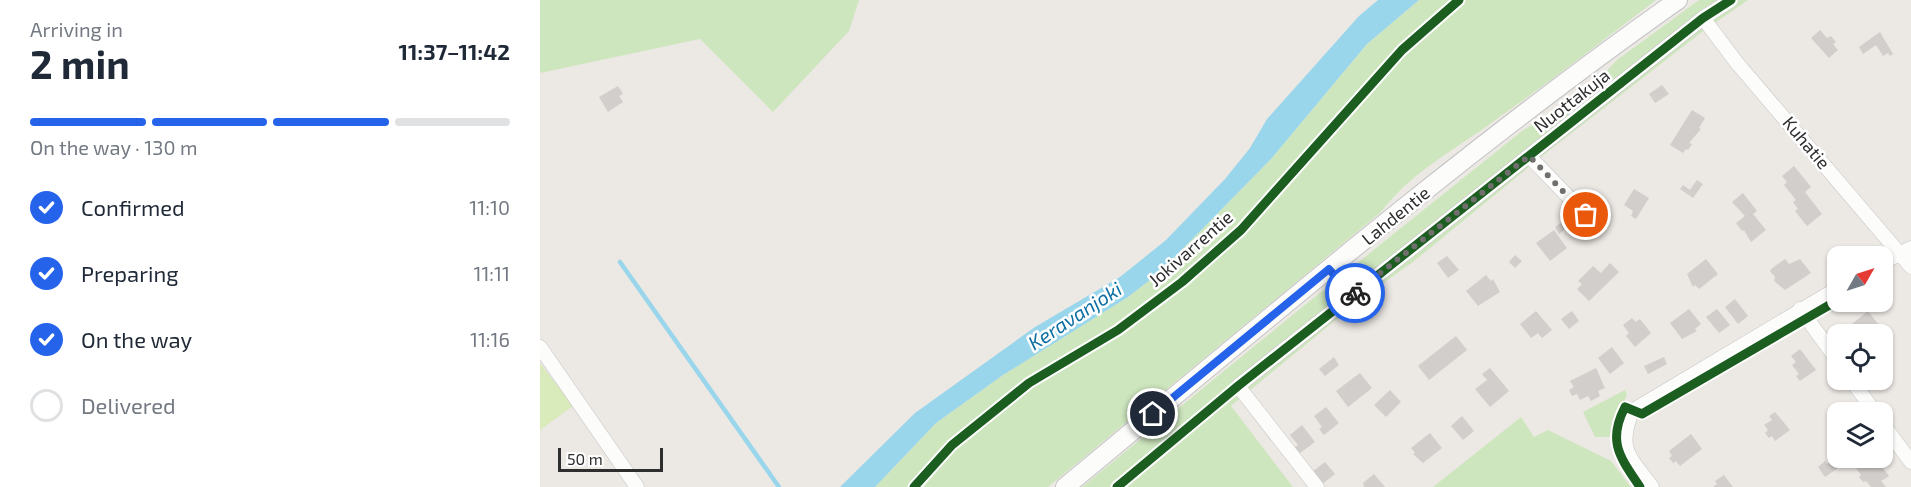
<!DOCTYPE html>
<meta charset="utf-8">
<style>
:root{--surface:#fff;--page:#f2f2f3;--text:#1f2937;--muted:#747a83;--line:#e0e1e3;--accent:#2563eb}
body{margin:0;font-family:"Exo 2",sans-serif;background:var(--page);color:var(--text);height:100vh;display:flex;flex-direction:column;font-size:22px;white-space:nowrap}
*{box-sizing:border-box;margin:0}
p{font-size:20px;color:var(--muted)}
.icon{flex:none;width:33px;height:33px;fill:none;stroke:currentColor;stroke-width:2;stroke-linecap:round;stroke-linejoin:round}
.map{position:relative;flex:1;overflow:hidden}
.side{display:flex;flex-direction:column;background:var(--surface);width:540px}
.side>*{flex:none}
.needle{width:39px;rotate:51deg}
.buttons{position:absolute;left:1287px;top:246px;display:grid;gap:12px}
.buttons a{display:grid;place-items:center;width:66px;height:66px;border-radius:12px;background:var(--surface);box-shadow:0 2px 4px #0004;font-size:30px}
.scale{position:absolute;left:18px;bottom:15px;width:105px;box-sizing:border-box;padding-left:6px;border:3px solid #2e2e2e;border-top:0;font-size:16px;line-height:21px;white-space:nowrap;color:#2e2e2e;-webkit-text-stroke:4px #fff;paint-order:stroke}
.pin{position:absolute;display:grid;place-items:center;width:51px;height:51px;color:#fff;margin:-26px;border:3px solid #fff;border-radius:50%;box-shadow:0 2px 6px #0007}
.courier{position:absolute;display:grid;place-items:center;width:60px;height:60px;margin:-30px;border:4px solid #2563eb;border-radius:50%;background:#fff;color:#222;box-shadow:0 2px 8px #0007}
.headline em{font-style:normal;font-weight:700}
.headline div{display:flex;flex-direction:column-reverse}
.headline{display:flex;align-items:center;justify-content:space-between;height:102px;padding:0 30px}
h1{font-size:39px;font-weight:700;line-height:45px}
.bar{display:grid;grid-template-columns:repeat(4,1fr);gap:9px 6px;align-content:center;height:72px;padding:0 30px}
.bar i{height:8px;border-radius:4px;background:var(--line)}
.bar .on{background:var(--accent)}
.bar p{grid-column:span 4}
ol{padding:0 30px;list-style:none}
li{display:flex;align-items:center;gap:18px;height:66px}
li p{margin-inline-start:auto}
li .icon{padding:6px;border-radius:50%;background:var(--accent);color:#fff;stroke-width:4}
li:last-child{color:var(--muted)}
li i{width:33px;height:33px;border:3px solid var(--line);border-radius:50%}
main{display:flex;flex:1;min-height:0}
.map>svg:first-child{display:block}
.green{fill:#cee6be}
.pitch{fill:#d9eabb}
.water{fill:#99d6ec}
.lines{fill:none;stroke-linecap:round;stroke-linejoin:round}
.stream{stroke:#99d6ec;stroke-width:4.5}
.building{fill:#d1cecb}
.minor-casing{stroke:#c5c4c5;stroke-width:15}
.secondary-casing{stroke:#c5c4c5;stroke-width:20}
.minor{stroke:#fcfcfb;stroke-width:14}
.secondary{stroke:#fcfcfb;stroke-width:18}
.cycleway-casing{stroke:#fff;stroke-width:13}
.cycleway{stroke:#1b5e20;stroke-width:9}
.done{stroke:#706f6e;stroke-width:6;stroke-dasharray:0 10.8}
.route{stroke:#2563eb;stroke-width:8}
.labels{text-anchor:middle;stroke-width:5;stroke-linejoin:round;paint-order:stroke}
.street-label{font-size:18px;fill:#2e2e2e;stroke:#fff}
.water-label{font-size:20px;font-style:italic;fill:#0d6fa3;stroke:#fff}
</style>
<main>
<section class="side">
<div class="headline"><div><h1>2 min</h1><p>Arriving in</p></div><em>11:37–11:42</em></div>
<div class="bar"><i class="on"></i><i class="on"></i><i class="on"></i><i></i><p>On the way · 130 m</p></div>
<ol>
<li><svg class="icon" aria-label="check" viewBox="0 0 24 24"><path d="M5 12l5 5 9-10"/></svg>Confirmed<p>11:10</p></li>
<li><svg class="icon" aria-label="check" viewBox="0 0 24 24"><path d="M5 12l5 5 9-10"/></svg>Preparing<p>11:11</p></li>
<li><svg class="icon" aria-label="check" viewBox="0 0 24 24"><path d="M5 12l5 5 9-10"/></svg>On the way<p>11:16</p></li>
<li><i></i>Delivered</li>
</ol>
</section>
<div class="map">
<svg width="1371" height="487" viewBox="0 0 1371 487">
<rect width="100%" height="100%" fill="#ece8e4"/>
<!-- green -->
<g class="green">
<polygon points="0,0 319,0 309,31 233,112 160,39 0,73"/>
<path d="M879 0H1116C1061 42 1007 84 951 123 913 151 870 173 841 212L508 487H335L396 423 463 375 588 297 620 272 731 159 827 44Z"/>
<polygon points="1159,0 1208,0 1162,32 1006,153 873,262 825,296 691,406 753,487 542,487 755,313 982,131 1045,94 1077,60"/>
<polygon points="1085,390 1087,395 1074,421 1072,437 1055,437 1043,412"/>
<polygon points="981,417 994,437 1008,430 1071,461 1091,487 893,487"/>
</g>
<!-- pitch -->
<polygon class="pitch" points="0,363 33,406 0,430"/>
<!-- water -->
<polygon class="water" points="838,0 879,0 827,44 731,159 620,272 588,297 463,375 396,423 335,487 300,487 375,413 495,327 580,277 626,240 685,179 710,148 727,119 819,16"/>
<g class="lines">
<!-- stream -->
<polyline class="stream" points="80,262 239,487"/>
</g>
<!-- building -->
<g class="building">
<polygon points="1280,30 1287,38 1291,36 1296,42 1293,44 1298,50 1289,58 1271,38"/>
<polygon points="1340,32 1353,54 1350,56 1348,53 1343,56 1336,45 1323,54 1319,47"/>
<polygon points="1122,85 1129,94 1115,103 1109,94"/>
<polygon points="78,86 83,94 79,96 83,102 68,112 59,97"/>
<polygon points="1152,110 1165,118 1159,128 1161,129 1149,143 1152,144 1148,150 1146,149 1143,153 1130,145"/>
<polygon points="1254,166 1271,187 1265,192 1282,214 1267,226 1255,211 1258,209 1253,202 1256,200 1244,185 1247,182 1242,176"/>
<polygon points="1157,180 1163,184 1153,198 1140,189 1143,185 1150,190"/>
<polygon points="1094,189 1109,198 1096,219 1091,216 1093,211 1084,205"/>
<polygon points="1203,193 1217,211 1213,214 1226,230 1211,242 1204,230 1202,231 1196,223 1205,216 1192,202"/>
<polygon points="1024,221 1028,227 1019,234 1015,227"/>
<polygon points="1014,230 1027,248 1010,261 996,243"/>
<polygon points="975,255 982,261 975,268 969,262"/>
<polygon points="907,256 919,270 908,278 897,263"/>
<polygon points="1166,259 1178,274 1159,289 1155,285 1153,287 1147,274"/>
<polygon points="1245,259 1249,264 1260,259 1271,273 1245,290 1234,281 1235,277 1230,271 1231,269"/>
<polygon points="1070,263 1079,272 1049,301 1037,289 1042,284 1038,281 1053,266 1061,273"/>
<polygon points="946,275 951,281 953,279 960,292 938,306 926,291"/>
<polygon points="1195,299 1208,316 1198,324 1185,307"/>
<polygon points="1149,309 1161,324 1155,329 1157,331 1142,339 1130,323"/>
<polygon points="1177,309 1190,325 1179,333 1166,317"/>
<polygon points="996,311 1012,330 1002,338 998,333 991,338 980,324"/>
<polygon points="1032,311 1039,321 1029,329 1021,319"/>
<polygon points="1328,311 1342,329 1335,334 1312,334 1307,328"/>
<polygon points="1092,318 1096,322 1100,319 1111,333 1095,347 1086,336 1089,333 1083,325"/>
<polygon points="916,336 927,350 889,380 878,366"/>
<polygon points="1072,347 1084,363 1070,374 1058,358"/>
<polygon points="1260,349 1276,370 1260,381 1256,376 1259,374 1252,365 1256,362 1251,356"/>
<polygon points="794,357 799,365 785,376 779,369"/>
<polygon points="1124,357 1127,364 1108,374 1104,366"/>
<polygon points="950,368 969,391 950,407 935,389 947,380 942,374"/>
<polygon points="1056,368 1065,388 1058,391 1060,396 1051,401 1048,396 1040,400 1037,394 1032,396 1029,390 1034,387 1030,381"/>
<polygon points="820,373 832,388 808,407 796,391"/>
<polygon points="850,390 861,402 846,417 834,405"/>
<polygon points="786,407 799,423 784,435 779,429 782,427 774,416"/>
<polygon points="1235,412 1250,430 1235,441 1232,436 1229,438 1225,433 1228,430 1224,425 1232,420 1229,416"/>
<polygon points="922,416 934,431 923,440 911,426"/>
<polygon points="762,425 775,442 760,453 755,447 758,445 750,435"/>
<polygon points="890,433 902,448 883,463 873,454 875,453 871,448"/>
<polygon points="1151,434 1162,449 1140,466 1136,461 1133,463 1129,458 1132,456 1129,451"/>
<polygon points="1316,458 1335,458 1349,476 1341,481 1346,487 1331,487 1326,481 1323,482 1319,477 1321,475 1311,461"/>
<polygon points="1293,460 1298,468 1285,477 1278,467 1285,461 1287,464"/>
<polygon points="785,462 795,474 781,485 772,472"/>
<polygon points="834,474 845,487 824,487 823,483"/>
<polygon points="1184,475 1193,487 1173,487 1177,484 1175,481"/>
</g>
<g class="lines">
<!-- minor casing -->
<g class="minor-casing">
<g id="minor">
<polyline points="1163,18 1197,63 1371,267"/>
<polyline points="989,156 1046,215"/>
<polyline points="1342,263 1371,248"/>
<polyline points="790,269 811,296"/>
<polyline points="1260,309 1298,361"/>
<polyline points="0,347 97,487"/>
<polyline points="1311,380 1335,412"/>
<polyline points="1342,423 1371,462"/>
<polyline points="777,487 698,386 1163,18 1191,0"/>
<path d="M1112 487C1089 456 1077 450 1092 411L1298 288"/>
</g>
</g>
<!-- secondary casing -->
<g class="secondary-casing">
<path id="secondary" d="M525 487C726 321 925 150 1138 0"/>
</g>
<!-- minor -->
<use href="#minor" class="minor"/>
<!-- secondary -->
<use href="#secondary" class="secondary"/>
<!-- cycleway casing -->
<g class="cycleway-casing">
<g id="cycleway">
<polyline points="374,487 412,445 489,383 578,330 642,282 701,230 862,50 919,0"/>
<polyline points="577,487 698,386 1163,18 1191,0"/>
<path d="M1100 487C1080 457 1067 442 1085 407L1102 414 1298 300"/>
</g>
</g>
<!-- cycleway -->
<use href="#cycleway" class="cycleway"/>
</g>
<g class="lines">
<!-- done -->
<polyline class="done" points="815,293 989,156 1046,215"/>
<!-- route -->
<polyline class="route" points="613,414 789,269 812,296 815,293"/>
</g>
<g class="labels">
<!-- street labels -->
<g class="street-label">
<text transform="translate(1032 101) rotate(-38)" y="6">Nuottakuja</text>
<text transform="translate(1266 143) rotate(50)" y="6">Kuhatie</text>
<text transform="translate(856 216) rotate(-39)" y="6">Lahdentie</text>
<text transform="translate(651 249) rotate(-41)" y="6">Jokivarrentie</text>
</g>
<!-- water labels -->
<g class="water-label">
<text transform="translate(535 316) rotate(-33)" y="7">Keravanjoki</text>
</g>
</g>
</svg>
<div class="buttons">
<a><svg class="needle" viewBox="-14 -14 28 28"><path d="M0-13l5 13h-10z" fill="#e53935"/><path d="M0 13l5-13h-10z" fill="#747a83"/></svg></a>
<a><svg class="icon" aria-label="locate" viewBox="0 0 24 24"><circle cx="12" cy="12" r="6"/><path d="M12 2v4M12 18v4M2 12h4M18 12h4"/></svg></a>
<a><svg class="icon" aria-label="layers" viewBox="0 0 24 24"><path d="M12 4l9 5-9 5-9-5zM3 14l9 5 9-5"/></svg></a>
</div>
<div class="scale">50 m</div>
<div class="pin" style="left:1046px;top:215px;background:#ea580c"><svg class="icon" aria-label="bag" viewBox="0 0 24 24"><path d="M5 8h14l-1 12H6zM9 8a3 3 0 0 1 6 0"/></svg></div>
<div class="pin" style="left:613px;top:414px;background:#1f2937"><svg class="icon" aria-label="home" viewBox="0 0 24 24"><path d="M3 11l9-7 9 7M6 9v11h12V9"/></svg></div>
<div class="courier" style="left:815px;top:293px"><svg class="icon" aria-label="bike" viewBox="0 0 24 24"><circle cx="6" cy="16" r="4"/><circle cx="18" cy="16" r="4"/><path d="M6 16l4-8h5l3 8M10 8l3 8H6M13 5h3"/></svg></div>
</div>
</main>
